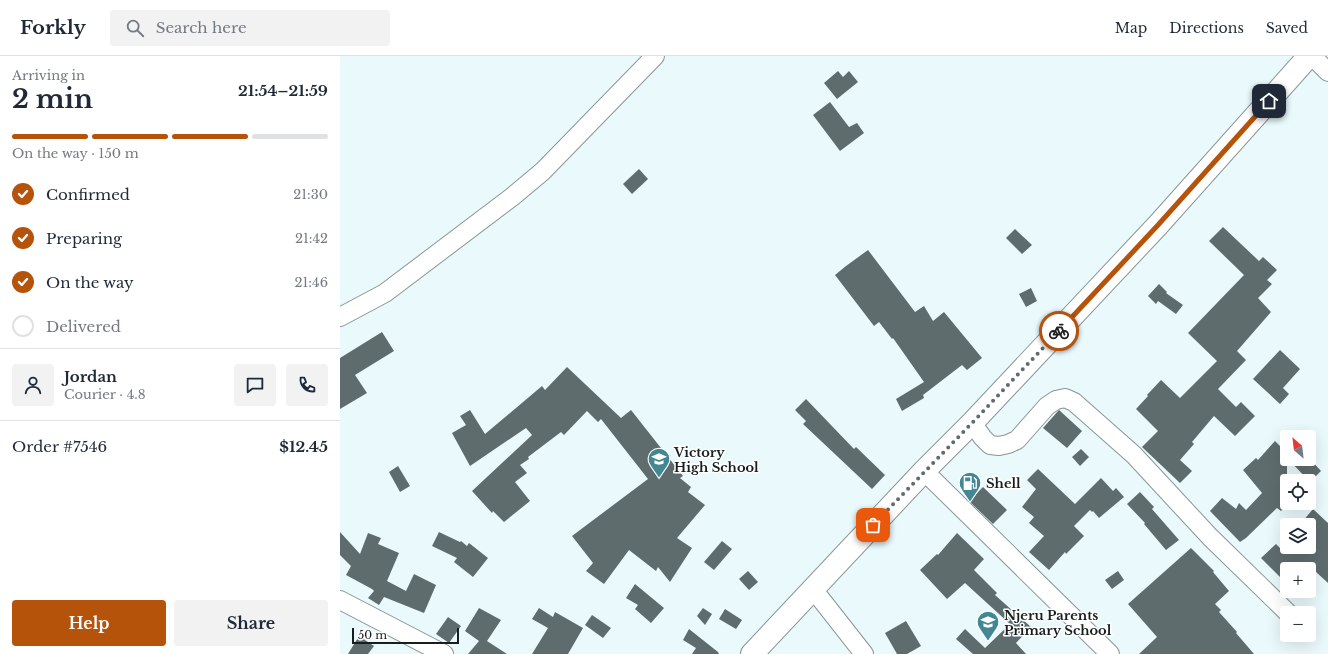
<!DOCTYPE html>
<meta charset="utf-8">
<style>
:root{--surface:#fff;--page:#f2f2f3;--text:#1f2937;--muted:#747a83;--line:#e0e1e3;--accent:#b45309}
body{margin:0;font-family:"Libre Baskerville",serif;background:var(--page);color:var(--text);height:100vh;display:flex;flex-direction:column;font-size:15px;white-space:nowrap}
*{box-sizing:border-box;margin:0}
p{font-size:13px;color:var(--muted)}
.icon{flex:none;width:22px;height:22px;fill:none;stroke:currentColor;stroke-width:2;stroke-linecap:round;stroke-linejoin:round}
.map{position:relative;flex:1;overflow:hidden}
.drawer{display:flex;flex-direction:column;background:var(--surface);width:340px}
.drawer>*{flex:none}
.needle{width:26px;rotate:332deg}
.buttons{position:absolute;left:940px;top:374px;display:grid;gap:8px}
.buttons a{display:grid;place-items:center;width:36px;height:36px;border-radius:4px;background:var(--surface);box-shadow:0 4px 16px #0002;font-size:20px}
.scale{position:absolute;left:12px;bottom:10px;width:107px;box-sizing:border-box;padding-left:4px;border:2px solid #181e1f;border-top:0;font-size:11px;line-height:14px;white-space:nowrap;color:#181e1f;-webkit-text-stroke:3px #fff;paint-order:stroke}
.pin{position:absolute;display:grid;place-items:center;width:34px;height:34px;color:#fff;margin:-17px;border-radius:8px;box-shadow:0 2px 6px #0006}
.courier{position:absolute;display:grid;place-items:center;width:40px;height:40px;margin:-20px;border:3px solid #b45309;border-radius:50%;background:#fff;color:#222;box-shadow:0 1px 5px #0007}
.headline em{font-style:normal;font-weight:800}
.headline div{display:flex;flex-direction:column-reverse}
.headline{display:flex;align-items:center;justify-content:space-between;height:68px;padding:0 12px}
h1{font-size:26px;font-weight:800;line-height:30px}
.bar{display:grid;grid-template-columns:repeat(4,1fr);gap:6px 4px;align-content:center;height:48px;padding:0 12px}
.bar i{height:5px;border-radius:3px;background:var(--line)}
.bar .selected{background:var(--accent)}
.bar p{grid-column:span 4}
.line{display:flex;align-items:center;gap:10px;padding:0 12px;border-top:1px solid var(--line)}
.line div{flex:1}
.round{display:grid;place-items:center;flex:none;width:42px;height:42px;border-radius:4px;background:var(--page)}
ol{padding:0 12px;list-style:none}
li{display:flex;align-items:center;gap:12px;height:44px}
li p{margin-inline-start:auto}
li .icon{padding:4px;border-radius:50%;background:var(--accent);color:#fff;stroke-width:4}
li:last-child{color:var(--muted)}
li i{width:22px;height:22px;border:2px solid var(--line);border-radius:50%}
.cta{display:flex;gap:8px;margin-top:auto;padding:8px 12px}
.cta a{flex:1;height:46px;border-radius:4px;background:var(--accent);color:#fff;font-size:16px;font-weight:800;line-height:46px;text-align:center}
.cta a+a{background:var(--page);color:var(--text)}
header{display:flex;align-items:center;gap:24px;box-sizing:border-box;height:56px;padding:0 20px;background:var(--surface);border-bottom:1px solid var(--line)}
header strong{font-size:19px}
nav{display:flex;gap:22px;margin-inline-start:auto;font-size:14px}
.search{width:280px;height:36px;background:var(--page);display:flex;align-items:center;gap:10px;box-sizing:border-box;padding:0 14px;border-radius:4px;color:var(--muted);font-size:15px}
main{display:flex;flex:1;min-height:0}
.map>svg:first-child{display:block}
.building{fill:#5f6c6e}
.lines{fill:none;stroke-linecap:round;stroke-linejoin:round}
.minor-casing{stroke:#889698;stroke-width:20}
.highway-casing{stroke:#889698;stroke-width:24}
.minor{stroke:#fff;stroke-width:18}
.highway{stroke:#fff;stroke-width:22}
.done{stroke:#626b6c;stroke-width:4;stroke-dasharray:0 7.2}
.route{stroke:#b45309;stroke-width:5}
.labels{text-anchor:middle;stroke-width:3;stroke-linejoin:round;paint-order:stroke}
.poi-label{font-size:13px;font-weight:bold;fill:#181e1f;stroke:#fff;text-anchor:start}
</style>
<header>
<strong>Forkly</strong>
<div class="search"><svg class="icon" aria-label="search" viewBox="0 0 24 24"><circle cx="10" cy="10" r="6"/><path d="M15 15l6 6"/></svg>Search here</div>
<nav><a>Map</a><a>Directions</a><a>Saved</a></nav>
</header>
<main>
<section class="drawer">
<div class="headline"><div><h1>2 min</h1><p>Arriving in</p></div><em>21:54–21:59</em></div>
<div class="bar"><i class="selected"></i><i class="selected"></i><i class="selected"></i><i></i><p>On the way · 150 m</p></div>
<ol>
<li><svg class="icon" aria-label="check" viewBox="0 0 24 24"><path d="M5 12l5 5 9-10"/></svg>Confirmed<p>21:30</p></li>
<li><svg class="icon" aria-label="check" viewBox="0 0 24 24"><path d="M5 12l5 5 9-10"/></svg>Preparing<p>21:42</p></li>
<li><svg class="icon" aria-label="check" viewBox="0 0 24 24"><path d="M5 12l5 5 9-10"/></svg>On the way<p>21:46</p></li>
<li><i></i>Delivered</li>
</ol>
<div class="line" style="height:72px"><a class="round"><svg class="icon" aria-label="person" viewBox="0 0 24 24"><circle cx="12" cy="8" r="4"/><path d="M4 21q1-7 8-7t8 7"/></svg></a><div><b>Jordan</b><p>Courier · 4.8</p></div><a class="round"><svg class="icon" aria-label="chat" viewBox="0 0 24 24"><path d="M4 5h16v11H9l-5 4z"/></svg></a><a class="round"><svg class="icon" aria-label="phone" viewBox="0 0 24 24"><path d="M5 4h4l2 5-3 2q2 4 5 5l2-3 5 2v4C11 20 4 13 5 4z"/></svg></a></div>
<div class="line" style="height:52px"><div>Order #7546</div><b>$12.45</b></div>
<div class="cta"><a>Help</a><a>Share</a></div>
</section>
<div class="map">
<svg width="988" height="598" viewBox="0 0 988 598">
<rect width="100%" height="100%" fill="#eaf9fc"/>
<!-- building -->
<g class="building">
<polygon points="498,15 503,21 509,15 518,26 497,43 484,27"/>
<polygon points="490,46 509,71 517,67 524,77 500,95 473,59"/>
<polygon points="299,113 308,123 292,138 283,128"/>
<polygon points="883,171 919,205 923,201 937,214 927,224 932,228 918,242 931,256 897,295 906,304 878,333 896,351 901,346 915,360 895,380 874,360 852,386 854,388 840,404 852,415 840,427 802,391 818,375 796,353 808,340 807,339 821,324 840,342 877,305 848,277 904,219 869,185"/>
<polygon points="675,173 692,189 682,198 666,182"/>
<polygon points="528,194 575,256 584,250 593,265 604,256 642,302 627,314 622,309 583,339 584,342 562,355 556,343 584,326 553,282 552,283 539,266 534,270 495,219 506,210"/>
<polygon points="819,228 827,236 826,237 843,249 836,258 818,245 816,248 808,240"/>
<polygon points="691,232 697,245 686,251 679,238"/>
<polygon points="42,276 54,295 15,319 27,337 0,353 0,302"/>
<polygon points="940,294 960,313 943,332 949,338 940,348 913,323"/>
<polygon points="227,311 281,362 291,354 343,420 340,422 351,431 348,436 365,449 337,482 352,492 330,526 318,511 316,515 289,494 264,528 246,515 253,507 232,480 308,423 261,363 258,366 247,355 224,379 221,376 188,401 189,403 180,409 187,417 175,426 190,445 164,466 153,455 152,457 132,435 192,379 186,372 130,410 112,377 126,369 120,360 130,354 145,378 202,330 205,334"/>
<polygon points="466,343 514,393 516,391 545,419 532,433 463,368 466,365 455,354"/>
<polygon points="719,354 742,375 727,392 703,372"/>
<polygon points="935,385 947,397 947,449 941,455 937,452 906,482 900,486 870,455 882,442 896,453 899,447 906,454 922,437 903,414 916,402 918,404"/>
<polygon points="741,393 749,401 740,410 732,401"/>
<polygon points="948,403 970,403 981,415 970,426"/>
<polygon points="58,410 70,430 60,436 49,416"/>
<polygon points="698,413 735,448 761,422 773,435 776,432 784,441 759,462 753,455 752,456 750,454 734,470 744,480 726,498 725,496 709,514 689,496 704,480 689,467 694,461 682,451 696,433 687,424"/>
<polygon points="643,431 667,454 653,468 629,445"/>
<polygon points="800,436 814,451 812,453 839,484 826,494 804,468 805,467 787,448"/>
<polygon points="973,453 988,467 988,527 976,516 969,524 969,513 947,513 947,528 921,502 936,488 940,492 947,483 947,491 969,491 969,469 965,469 962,466"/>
<polygon points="0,476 20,498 28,477 41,482 38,488 59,497 47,525 66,535 74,518 96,529 84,557 44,541 39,549 28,542 34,535 32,533 6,519 11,510 0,499"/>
<polygon points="99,476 120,486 121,485 127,490 129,487 148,502 133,521 114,506 117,502 92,490"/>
<polygon points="617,477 644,503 634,514 657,537 655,539 691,571 676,587 686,598 633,598 616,583 625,573 645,592 670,568 625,527 607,543 580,514 597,498 598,499"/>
<polygon points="382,485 392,493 374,514 364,506"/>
<polygon points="851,492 874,515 873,516 889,535 875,548 881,554 879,556 897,576 896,577 914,598 799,598 817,581 788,548"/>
<polygon points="408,515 418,526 409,534 399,523"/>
<polygon points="778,515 784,524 772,533 765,524"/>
<polygon points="295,528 324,552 311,567 295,553 298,549 286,542"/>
<polygon points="139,552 161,564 147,585 167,598 128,598 139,585 125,575"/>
<polygon points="199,552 213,561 215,556 243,572 228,598 192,598 208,572 192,563"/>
<polygon points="363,552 372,558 365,569 357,560"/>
<polygon points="385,553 402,564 396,573 379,563"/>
<polygon points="252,559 271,572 263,582 245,569"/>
<polygon points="108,561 121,570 109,587 96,578"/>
<polygon points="566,565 581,590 567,598 557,598 545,577"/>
<polygon points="349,573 378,596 379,598 352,598 356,592 343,584"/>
<polygon points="19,580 34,590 28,598 8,598"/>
</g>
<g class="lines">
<!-- minor casing -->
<g class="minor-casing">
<g id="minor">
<polyline points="972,0 988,16"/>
<polyline points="0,261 45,237 172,141 203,115 315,0"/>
<polyline points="632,367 643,382 650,389 659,390 668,388 677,384 707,350 716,344 725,342 734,346 794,399 870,481 948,557"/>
<polyline points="584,415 770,598"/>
<polyline points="473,533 524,598"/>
<polyline points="0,544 104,598"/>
</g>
</g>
<!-- highway casing -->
<g class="highway-casing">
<polyline id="highway" points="412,598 584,415 632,367 818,169 969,0"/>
</g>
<!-- minor -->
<use href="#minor" class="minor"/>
<!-- highway -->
<use href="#highway" class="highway"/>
</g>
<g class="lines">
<!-- done -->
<polyline class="done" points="533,469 632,367 719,275"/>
<!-- route -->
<polyline class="route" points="719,275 818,169 929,45"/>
</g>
<!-- icons -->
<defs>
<g id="school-pin" transform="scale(1.15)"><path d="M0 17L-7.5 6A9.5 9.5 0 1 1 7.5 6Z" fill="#428793" stroke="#fff"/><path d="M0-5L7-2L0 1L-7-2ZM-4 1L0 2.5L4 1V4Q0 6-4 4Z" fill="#fff"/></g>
<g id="fuel-pin" transform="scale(1.15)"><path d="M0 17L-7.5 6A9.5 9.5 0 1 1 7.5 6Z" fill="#428793" stroke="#fff"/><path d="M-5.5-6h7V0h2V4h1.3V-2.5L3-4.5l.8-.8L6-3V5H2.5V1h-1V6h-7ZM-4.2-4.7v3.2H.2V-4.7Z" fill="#fff"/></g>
</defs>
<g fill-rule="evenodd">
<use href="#school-pin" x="319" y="403"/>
<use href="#fuel-pin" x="630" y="427"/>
<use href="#school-pin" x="648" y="566"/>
</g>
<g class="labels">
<!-- poi labels -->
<g class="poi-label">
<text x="334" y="401">Victory<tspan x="334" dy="15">High School</tspan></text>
<text x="646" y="432">Shell</text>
<text x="664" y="564">Njeru Parents<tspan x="664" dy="15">Primary School</tspan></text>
</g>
</g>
</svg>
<div class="buttons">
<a><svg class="needle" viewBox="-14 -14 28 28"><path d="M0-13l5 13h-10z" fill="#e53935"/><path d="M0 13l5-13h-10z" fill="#747a83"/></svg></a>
<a><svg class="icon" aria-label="locate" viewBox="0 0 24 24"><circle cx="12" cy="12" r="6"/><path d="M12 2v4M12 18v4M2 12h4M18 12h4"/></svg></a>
<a><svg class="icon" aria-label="layers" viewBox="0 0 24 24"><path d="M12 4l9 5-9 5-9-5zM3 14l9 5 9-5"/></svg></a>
<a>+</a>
<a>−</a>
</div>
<div class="scale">50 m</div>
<div class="pin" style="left:533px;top:469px;background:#ea580c"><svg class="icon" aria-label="bag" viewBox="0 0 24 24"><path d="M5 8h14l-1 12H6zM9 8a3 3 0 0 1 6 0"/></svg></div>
<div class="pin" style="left:929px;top:45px;background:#1f2937"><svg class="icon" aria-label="home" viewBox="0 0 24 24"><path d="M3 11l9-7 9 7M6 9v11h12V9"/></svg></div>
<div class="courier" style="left:719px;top:275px"><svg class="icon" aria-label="bike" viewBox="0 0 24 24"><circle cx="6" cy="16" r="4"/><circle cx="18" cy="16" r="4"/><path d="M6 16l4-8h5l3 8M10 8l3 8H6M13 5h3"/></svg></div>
</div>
</main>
